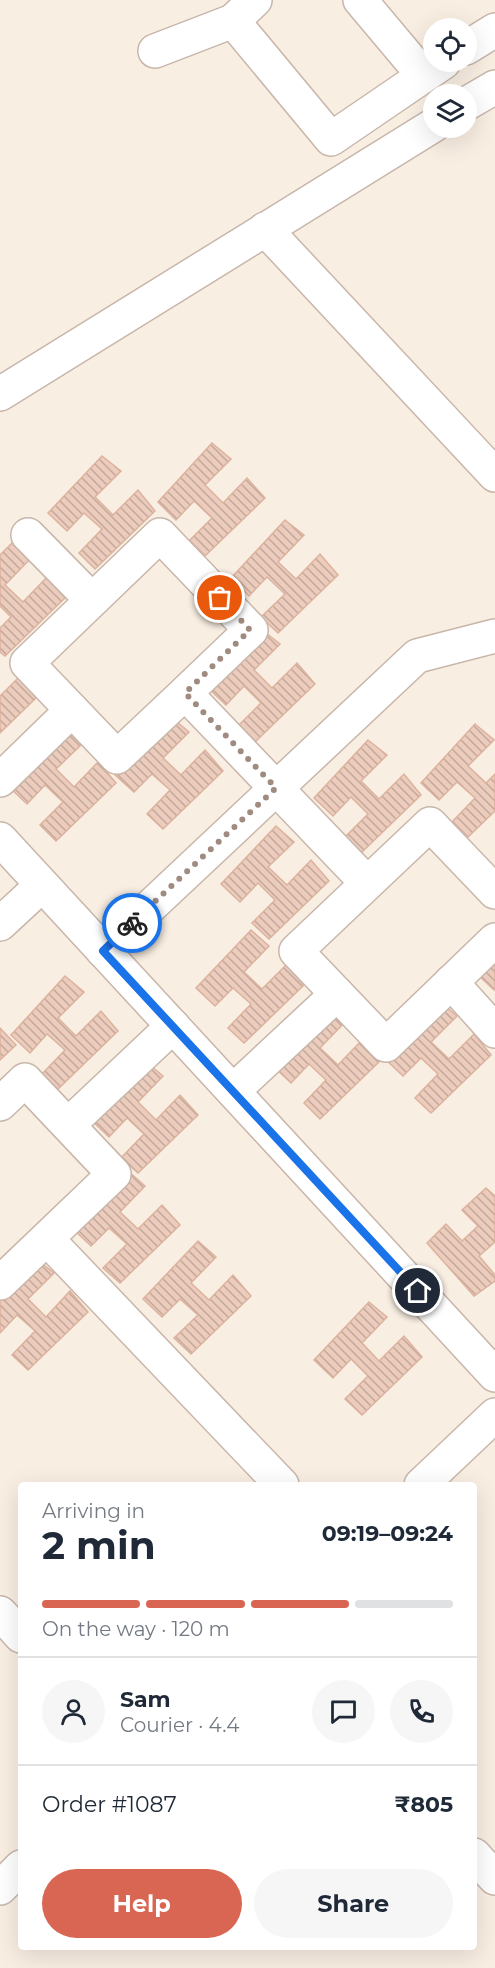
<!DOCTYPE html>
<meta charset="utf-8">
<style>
:root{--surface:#fff;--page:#f6f6f7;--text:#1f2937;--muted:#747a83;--line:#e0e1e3;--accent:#d86652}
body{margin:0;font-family:Montserrat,sans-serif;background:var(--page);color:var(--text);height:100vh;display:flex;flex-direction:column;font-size:22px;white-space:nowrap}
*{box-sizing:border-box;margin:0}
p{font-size:20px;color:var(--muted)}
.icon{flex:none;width:33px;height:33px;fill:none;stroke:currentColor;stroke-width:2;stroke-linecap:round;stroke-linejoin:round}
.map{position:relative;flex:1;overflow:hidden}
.drawer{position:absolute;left:18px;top:1482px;width:459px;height:468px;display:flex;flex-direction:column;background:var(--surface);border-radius:6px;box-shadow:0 6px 24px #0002}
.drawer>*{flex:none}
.tools{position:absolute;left:423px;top:18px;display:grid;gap:12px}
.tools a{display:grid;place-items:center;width:54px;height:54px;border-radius:50%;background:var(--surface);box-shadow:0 6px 24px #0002;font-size:30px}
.pin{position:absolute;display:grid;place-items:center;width:51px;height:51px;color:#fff;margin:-26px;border:3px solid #fff;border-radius:50%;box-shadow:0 2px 6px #0007}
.courier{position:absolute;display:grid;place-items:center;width:60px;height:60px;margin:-30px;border:4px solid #1a73e8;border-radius:50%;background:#fff;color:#222;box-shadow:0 2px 8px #0007}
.headline em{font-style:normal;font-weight:700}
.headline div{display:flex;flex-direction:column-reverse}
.headline{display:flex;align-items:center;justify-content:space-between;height:102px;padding:0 24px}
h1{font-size:39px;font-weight:700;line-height:45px}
.bar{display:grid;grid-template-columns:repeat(4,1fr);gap:9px 6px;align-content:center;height:72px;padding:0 24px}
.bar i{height:8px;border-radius:4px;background:var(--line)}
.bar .current{background:var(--accent)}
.bar p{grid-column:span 4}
.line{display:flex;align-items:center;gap:15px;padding:0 24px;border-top:2px solid var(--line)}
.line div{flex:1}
.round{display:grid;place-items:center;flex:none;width:63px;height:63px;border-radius:32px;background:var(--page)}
.action{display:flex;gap:12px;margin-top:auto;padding:12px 24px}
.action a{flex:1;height:69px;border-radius:36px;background:var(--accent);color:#fff;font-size:24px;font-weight:700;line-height:69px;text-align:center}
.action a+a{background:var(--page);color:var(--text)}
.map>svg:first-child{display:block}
.building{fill:url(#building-back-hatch);stroke:#ddb29e;stroke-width:1.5}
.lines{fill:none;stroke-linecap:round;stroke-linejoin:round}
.minor-casing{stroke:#c8b6aa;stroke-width:36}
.minor{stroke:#fff;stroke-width:33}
.done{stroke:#9f8b80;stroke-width:6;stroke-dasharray:0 10.8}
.route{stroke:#1a73e8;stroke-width:8}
</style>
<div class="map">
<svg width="495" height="1968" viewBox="0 0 495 1968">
<defs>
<pattern id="building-back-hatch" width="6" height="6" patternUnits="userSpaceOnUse" patternTransform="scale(1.5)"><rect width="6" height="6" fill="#ecccbc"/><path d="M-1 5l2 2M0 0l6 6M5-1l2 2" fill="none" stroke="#c3a89b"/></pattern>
</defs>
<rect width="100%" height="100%" fill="#f9eee2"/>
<!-- building -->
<g class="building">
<polygon points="212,443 231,459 205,485 223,503 247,478 265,498 205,556 189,541 212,518 194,501 176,520 158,502"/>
<polygon points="102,456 121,471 95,497 113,515 138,490 155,511 95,569 79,553 102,529 84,513 67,531 48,513"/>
<polygon points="285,520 304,535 278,562 296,579 320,554 338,575 278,633 261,617 285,594 267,577 249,596 231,578"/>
<polygon points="12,543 30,559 5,585 23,602 47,577 65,598 5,656 0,652 0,628 11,617 0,606 0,555"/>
<polygon points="261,629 280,644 254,670 272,688 297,663 315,684 255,742 238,726 261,703 244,686 226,705 207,687"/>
<polygon points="19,677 36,698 0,733 0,696"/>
<polygon points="170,716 189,732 163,758 181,775 205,750 223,771 163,829 147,814 170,790 152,774 134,792 115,775"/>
<polygon points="475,724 494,740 468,766 486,783 495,774 495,811 468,837 452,822 475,798 457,782 439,800 421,783"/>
<polygon points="63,728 82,744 56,769 74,787 98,762 116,783 56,841 40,825 63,802 45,785 27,804 8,786"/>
<polygon points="368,740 387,755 361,781 379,799 404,774 421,795 361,853 345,837 368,814 351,797 333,816 314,798"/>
<polygon points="276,826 294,842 268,867 287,885 311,860 329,881 269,939 252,923 275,900 258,883 240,902 221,884"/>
<polygon points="251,930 269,946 244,972 262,989 286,965 304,985 244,1043 228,1028 251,1004 233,988 215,1006 196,988"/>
<polygon points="495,951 495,989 494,990 475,972"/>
<polygon points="65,976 84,992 58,1018 76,1036 101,1011 118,1031 58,1089 42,1074 65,1050 47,1034 30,1053 11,1035"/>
<polygon points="438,1000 457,1016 431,1042 449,1059 474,1034 491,1055 431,1113 415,1098 438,1074 421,1058 403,1076 384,1058"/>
<polygon points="327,1006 345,1022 320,1048 338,1065 362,1040 380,1061 320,1119 304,1103 326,1080 309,1064 291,1083 272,1065"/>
<polygon points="0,1028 16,1045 0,1060"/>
<polygon points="145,1061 163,1076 138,1102 156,1120 180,1095 198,1115 138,1173 121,1158 144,1134 127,1118 109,1137 90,1119"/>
<polygon points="127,1170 145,1186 120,1212 138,1229 162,1205 180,1225 120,1283 103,1268 127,1244 109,1228 91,1246 72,1228"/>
<polygon points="486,1188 495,1196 495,1242 479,1256 495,1275 495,1281 474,1296 427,1243 446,1224 462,1241 478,1226 462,1210"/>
<polygon points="198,1241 216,1257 191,1283 209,1300 233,1275 251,1296 191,1354 174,1338 198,1315 180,1299 162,1317 143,1299"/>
<polygon points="35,1258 54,1273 28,1299 46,1317 70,1291 88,1312 28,1370 12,1355 35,1331 17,1315 0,1333 0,1295"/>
<polygon points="369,1302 387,1317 362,1343 379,1361 404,1336 422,1357 362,1415 345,1399 368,1376 351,1359 333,1378 314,1360"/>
</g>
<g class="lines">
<!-- minor casing -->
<g class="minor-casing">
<g id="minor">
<polyline points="360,0 423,75"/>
<polyline points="233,21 255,0"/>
<polyline points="466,48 495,30"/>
<polyline points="155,51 233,21 331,139 444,62"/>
<polyline points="466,104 495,87"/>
<polyline points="265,229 495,475"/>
<polyline points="0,394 434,125"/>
<polyline points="28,535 92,600"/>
<polyline points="185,693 251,630 160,535 27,663 117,757 185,693 367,883"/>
<polyline points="0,780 72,710"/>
<polyline points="0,839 495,1375"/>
<polyline points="495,892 430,824 296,951 386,1045 495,940"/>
<polyline points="0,924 42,885"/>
<polyline points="103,951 417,656 495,636"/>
<polyline points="451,982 495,1031"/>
<polyline points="233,1091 337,994"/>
<polyline points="0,1104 25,1080 114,1174 0,1283"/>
<polyline points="68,1125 173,1026"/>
<polyline points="47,1239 282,1485"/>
<polyline points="421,1485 495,1415"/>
<polyline points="0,1613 21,1636"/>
<polyline points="474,1855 495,1878"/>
<polyline points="0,1888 21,1867"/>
</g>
</g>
<!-- minor -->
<use href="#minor" class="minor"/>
</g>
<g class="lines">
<!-- done -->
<polyline class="done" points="132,923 276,788 185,693 250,630 220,598"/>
<!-- route -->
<polyline class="route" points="132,923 103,951 418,1291"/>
</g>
</svg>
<div class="tools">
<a><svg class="icon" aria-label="locate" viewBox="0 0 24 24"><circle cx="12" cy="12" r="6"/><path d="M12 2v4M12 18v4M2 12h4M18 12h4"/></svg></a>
<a><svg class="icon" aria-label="layers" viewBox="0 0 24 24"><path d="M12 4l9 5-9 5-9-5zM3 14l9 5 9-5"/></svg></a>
</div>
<div class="pin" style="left:220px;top:598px;background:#ea580c"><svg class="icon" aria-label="bag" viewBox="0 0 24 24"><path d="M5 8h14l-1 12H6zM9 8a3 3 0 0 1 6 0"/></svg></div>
<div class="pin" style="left:418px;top:1291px;background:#1f2937"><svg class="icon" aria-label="home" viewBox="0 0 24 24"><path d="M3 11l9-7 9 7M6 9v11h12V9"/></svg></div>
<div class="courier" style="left:132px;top:923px"><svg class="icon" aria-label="bike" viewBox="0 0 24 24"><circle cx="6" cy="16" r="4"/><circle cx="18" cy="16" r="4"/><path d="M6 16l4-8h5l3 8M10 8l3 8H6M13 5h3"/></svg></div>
<section class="drawer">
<div class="headline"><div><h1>2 min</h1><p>Arriving in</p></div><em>09:19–09:24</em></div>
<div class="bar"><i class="current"></i><i class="current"></i><i class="current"></i><i></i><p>On the way · 120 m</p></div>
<div class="line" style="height:108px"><a class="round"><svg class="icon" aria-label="person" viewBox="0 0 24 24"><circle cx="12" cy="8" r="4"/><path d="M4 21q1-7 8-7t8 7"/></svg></a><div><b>Sam</b><p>Courier · 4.4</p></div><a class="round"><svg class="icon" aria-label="chat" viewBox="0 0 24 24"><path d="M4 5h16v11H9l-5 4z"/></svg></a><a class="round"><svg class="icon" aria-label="phone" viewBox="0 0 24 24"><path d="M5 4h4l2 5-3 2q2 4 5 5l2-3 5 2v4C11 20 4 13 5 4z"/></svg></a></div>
<div class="line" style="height:78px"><div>Order #1087</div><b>₹805</b></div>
<div class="action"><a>Help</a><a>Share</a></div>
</section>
</div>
